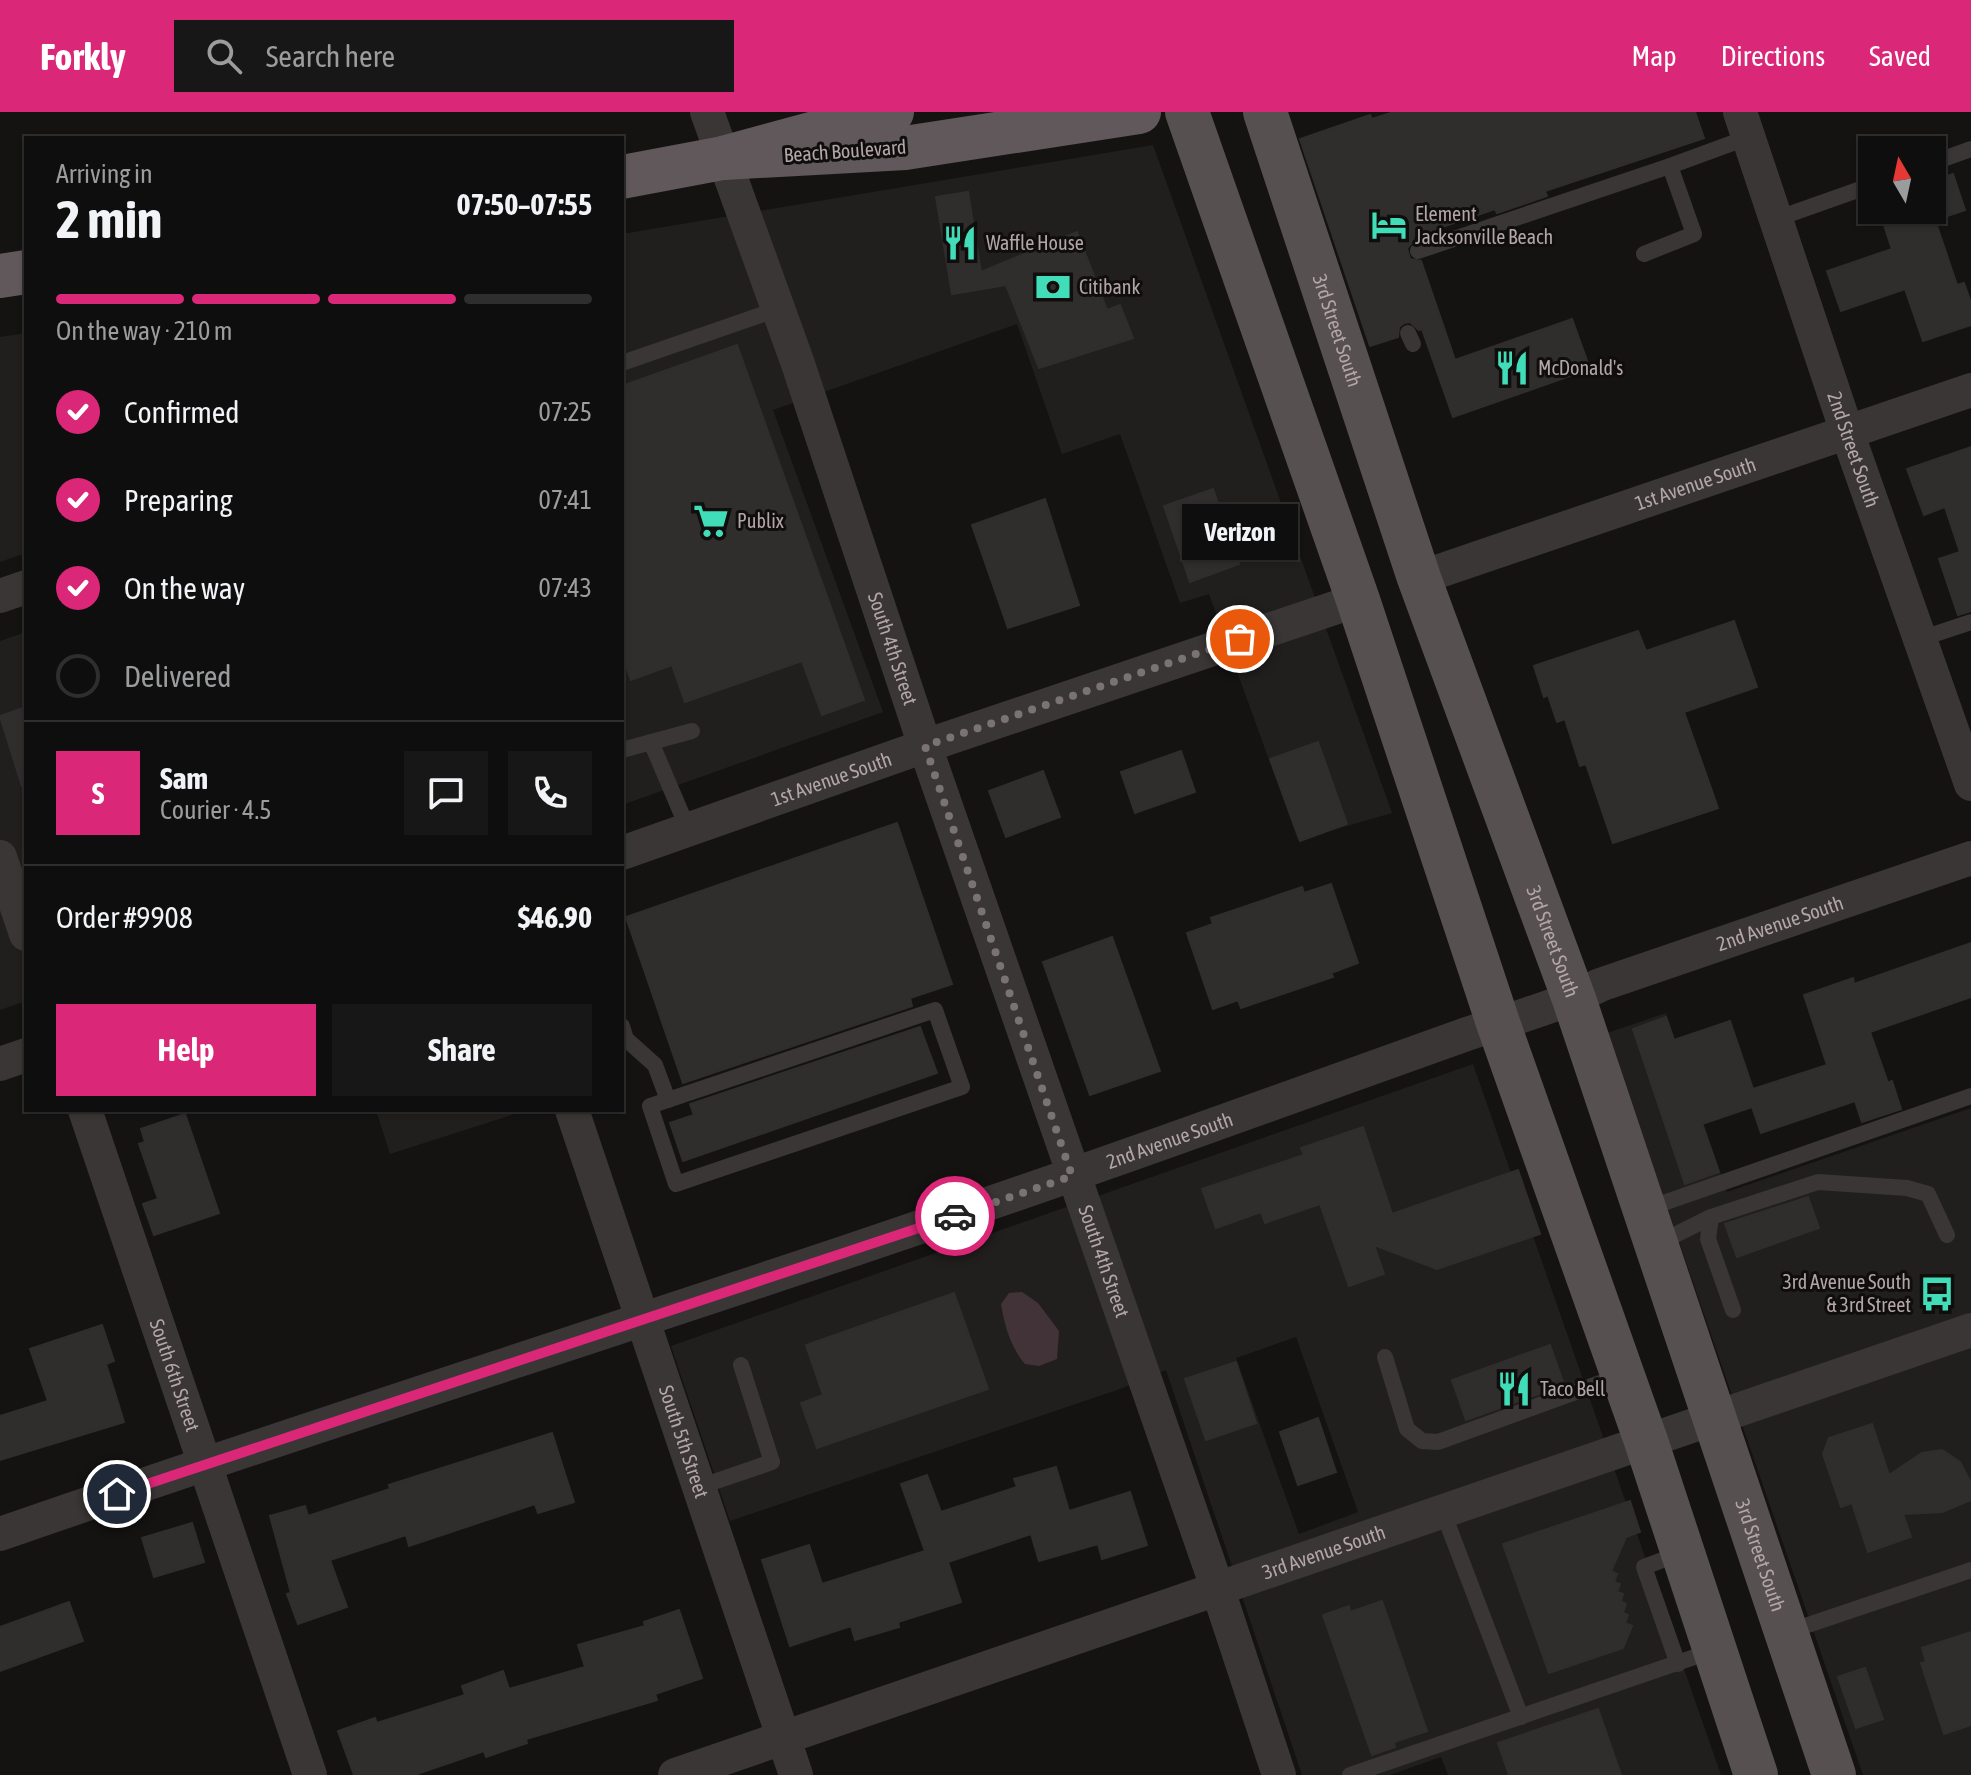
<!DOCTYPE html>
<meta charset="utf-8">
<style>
:root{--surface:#0f0e0e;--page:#181717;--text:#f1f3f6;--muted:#9b9c9e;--line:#2f2e2e;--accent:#db2777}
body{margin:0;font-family:"Asap Condensed",sans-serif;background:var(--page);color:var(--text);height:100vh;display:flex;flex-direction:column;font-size:30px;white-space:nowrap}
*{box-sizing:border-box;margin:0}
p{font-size:26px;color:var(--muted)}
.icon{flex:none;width:44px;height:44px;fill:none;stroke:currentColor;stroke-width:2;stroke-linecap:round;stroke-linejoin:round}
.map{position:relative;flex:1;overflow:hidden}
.drawer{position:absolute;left:24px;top:24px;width:600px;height:976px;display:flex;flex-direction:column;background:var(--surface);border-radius:0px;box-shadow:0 2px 6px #0004,0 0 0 2px var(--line)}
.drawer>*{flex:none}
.needle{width:52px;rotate:351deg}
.fabs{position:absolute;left:1858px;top:24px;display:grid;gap:16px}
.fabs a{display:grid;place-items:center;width:88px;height:88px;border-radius:0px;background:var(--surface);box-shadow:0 2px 6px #0004,0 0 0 2px var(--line);font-size:40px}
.pin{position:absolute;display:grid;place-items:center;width:68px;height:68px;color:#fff;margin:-34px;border:4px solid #fff;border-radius:50%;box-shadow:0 2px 8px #0007}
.courier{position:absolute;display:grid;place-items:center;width:80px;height:80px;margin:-40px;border:6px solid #db2777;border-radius:50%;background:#fff;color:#222;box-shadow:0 2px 10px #0007}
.bubble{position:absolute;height:56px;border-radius:0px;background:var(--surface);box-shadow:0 2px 6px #0004,0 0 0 2px var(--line);font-size:26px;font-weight:700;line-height:56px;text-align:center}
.head em{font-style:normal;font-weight:700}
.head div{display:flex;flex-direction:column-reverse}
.head{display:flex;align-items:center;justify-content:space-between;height:136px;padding:0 32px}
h1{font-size:52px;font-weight:700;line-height:60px}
.bar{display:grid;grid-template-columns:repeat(4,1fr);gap:12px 8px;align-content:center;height:96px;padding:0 32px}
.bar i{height:10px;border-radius:6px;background:var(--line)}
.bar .on{background:var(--accent)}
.bar p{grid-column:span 4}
.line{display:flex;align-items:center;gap:20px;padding:0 32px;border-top:2px solid var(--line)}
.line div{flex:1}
.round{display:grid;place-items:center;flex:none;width:84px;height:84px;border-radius:0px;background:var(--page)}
ol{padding:0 32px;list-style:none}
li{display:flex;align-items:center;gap:24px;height:88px}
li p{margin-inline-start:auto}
li .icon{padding:8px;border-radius:50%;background:var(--accent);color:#fff;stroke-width:4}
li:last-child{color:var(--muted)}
li i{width:44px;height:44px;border:4px solid var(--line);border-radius:50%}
.cta{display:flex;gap:16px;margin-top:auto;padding:16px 32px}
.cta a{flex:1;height:92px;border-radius:0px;background:var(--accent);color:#fff;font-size:32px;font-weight:700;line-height:92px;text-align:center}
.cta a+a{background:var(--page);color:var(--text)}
header{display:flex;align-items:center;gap:48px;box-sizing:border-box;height:112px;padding:0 40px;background:var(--accent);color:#fff}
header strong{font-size:38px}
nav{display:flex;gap:44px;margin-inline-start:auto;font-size:28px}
.search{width:560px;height:72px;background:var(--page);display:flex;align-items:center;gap:20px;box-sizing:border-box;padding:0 28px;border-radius:0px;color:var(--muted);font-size:30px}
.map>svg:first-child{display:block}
.built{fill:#211f1e;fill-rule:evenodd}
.water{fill:#423339}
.building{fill:#302e2d;stroke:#2f2d2d;stroke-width:2}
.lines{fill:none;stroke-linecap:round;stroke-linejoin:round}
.service{stroke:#3a3636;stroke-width:16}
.minor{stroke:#3a3636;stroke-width:34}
.primary{stroke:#575051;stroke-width:44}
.trunk{stroke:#60585a;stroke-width:44}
.done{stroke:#7b7274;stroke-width:8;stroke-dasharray:0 14.4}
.route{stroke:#db2777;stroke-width:10}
.labels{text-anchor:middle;stroke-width:6;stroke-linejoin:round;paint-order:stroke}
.street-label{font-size:20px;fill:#b3a5a8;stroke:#0f0e0d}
.poi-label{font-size:20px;fill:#b3a5a8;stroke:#0f0e0d;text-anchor:start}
</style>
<header>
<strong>Forkly</strong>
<div class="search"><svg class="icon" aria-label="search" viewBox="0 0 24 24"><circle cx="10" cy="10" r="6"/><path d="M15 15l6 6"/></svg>Search here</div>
<nav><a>Map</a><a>Directions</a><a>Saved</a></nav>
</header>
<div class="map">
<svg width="1971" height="1663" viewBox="0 0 1971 1663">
<rect width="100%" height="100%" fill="#141312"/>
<!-- built -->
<g class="built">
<polygon points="1153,33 1392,701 1298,728 1209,482 1180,491 1120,322 1062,342 1017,212 773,298 883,600 622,693 622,122"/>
<polygon points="26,221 26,441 0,450 0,225"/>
<polygon points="26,520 26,889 0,898 0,529"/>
<polygon points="1666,901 1727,1080 1971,996 1971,1663 1863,1663 1607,921"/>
<path d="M1473 952 1721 1663H1448L1441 1645 1390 1663H1302L1166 1258 1120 1277 730 1409 671 1234ZM1296 1225 1358 1400 1299 1422 1236 1246Z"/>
<polygon points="376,998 527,998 390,1042"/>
</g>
<!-- water -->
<path class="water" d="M1022 1180 1038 1191 1059 1219 1057 1247 1039 1254 1025 1252C1010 1234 1005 1215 1001 1192L1009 1181Z"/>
<!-- building -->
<g class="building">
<polygon points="1394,0 1695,0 1704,26 1545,79 1547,84 1497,101 1495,97 1413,125 1414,129 1407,136 1410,147 1421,149 1455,248 1572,207 1590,257 1453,305 1422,217 1419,218 1410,210 1404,211 1399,215 1398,225 1370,234 1300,27 1370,3 1372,7"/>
<polygon points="1953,62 1965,98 1935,108 1957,173 1964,171 1971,191 1971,213 1923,229 1905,177 1841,199 1827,159 1892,137 1879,98 1932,99 1932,69"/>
<polygon points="968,80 981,160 1077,120 1107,198 1120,193 1133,226 1039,256 1006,173 952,182 936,85"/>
<polygon points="737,233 864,588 822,603 802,549 685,590 672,553 631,568 622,543 622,274"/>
<polygon points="1971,335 1971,499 1958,503 1939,447 1960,440 1945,395 1924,403 1907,357"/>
<polygon points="1213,377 1239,452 1190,470 1164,394"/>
<polygon points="1045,387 1079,493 1008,516 972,413"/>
<polygon points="1734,509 1757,575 1684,600 1718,696 1613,731 1586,652 1580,654 1565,607 1557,610 1548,583 1544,585 1534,554 1638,519 1646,539"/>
<polygon points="26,595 26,673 22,674 0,604"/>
<polygon points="1318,630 1347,712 1300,729 1270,647"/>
<polygon points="1181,639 1195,680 1135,701 1121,660"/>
<polygon points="1043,659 1060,705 1006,725 989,679"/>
<polygon points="897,711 952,872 910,886 912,894 683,971 626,805"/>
<polygon points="1331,772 1358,851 1331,861 1333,865 1241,896 1238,888 1213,897 1187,821 1213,812 1211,806 1302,775 1304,781"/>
<polygon points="1112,825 1160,959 1090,983 1043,850"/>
<polygon points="1971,831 1971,885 1870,920 1888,971 1892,969 1901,997 1862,1010 1855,989 1761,1021 1752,995 1702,1012 1719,1060 1685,1072 1633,917 1666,905 1674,928 1730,909 1753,977 1827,953 1804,883 1853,866 1854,872"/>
<polygon points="920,915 937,961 683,1049 670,1011 694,1003 690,992"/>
<polygon points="185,1002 219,1101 154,1123 143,1092 158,1087 139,1032 145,1030 141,1017"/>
<polygon points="1363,1015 1392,1102 1518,1058 1540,1122 1437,1157 1374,1133 1384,1162 1349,1174 1320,1092 1265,1111 1261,1100 1216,1116 1202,1077 1304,1043 1301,1036"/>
<polygon points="1808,1085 1819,1116 1737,1145 1725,1112"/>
<polygon points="954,1181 988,1277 817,1336 801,1291 823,1283 806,1233"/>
<polygon points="102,1213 114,1249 106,1252 124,1310 0,1348 0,1304 48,1289 30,1237"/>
<polygon points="1550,1233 1564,1273 1466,1308 1452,1268"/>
<polygon points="1236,1250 1256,1311 1206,1328 1185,1267"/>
<polygon points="1318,1306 1336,1360 1298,1373 1280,1320"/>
<polygon points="1872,1312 1889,1363 1922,1341 1942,1338 1960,1350 1971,1371 1971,1388 1942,1400 1903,1402 1911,1425 1868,1440 1852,1391 1841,1395 1823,1342 1829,1326"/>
<polygon points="552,1321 574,1390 538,1401 535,1392 409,1434 406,1423 330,1448 347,1495 298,1512 287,1482 291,1481 270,1404 305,1394 308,1404 390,1377 389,1373"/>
<polygon points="1056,1355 1069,1399 1130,1380 1147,1433 1102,1447 1098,1432 1039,1449 1031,1422 948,1450 961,1490 898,1510 899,1515 855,1528 851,1514 790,1534 762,1448 809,1433 822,1472 925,1439 901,1372 927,1363 941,1400 1017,1375 1014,1367"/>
<polygon points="1630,1389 1640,1420 1626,1425 1611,1459 1617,1462 1614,1470 1620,1472 1617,1480 1623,1482 1621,1489 1626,1492 1623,1501 1628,1503 1625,1511 1632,1514 1623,1536 1549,1561 1503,1432"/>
<polygon points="192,1411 204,1450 154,1465 142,1426"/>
<polygon points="1382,1489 1427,1619 1394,1630 1395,1635 1372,1643 1323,1503 1349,1494 1350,1500"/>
<polygon points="69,1490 83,1529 0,1559 0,1515"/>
<polygon points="679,1498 702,1566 655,1582 657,1588 526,1627 527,1631 486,1645 484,1639 414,1663 354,1663 338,1619 375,1606 377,1611 465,1583 462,1574 503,1559 509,1577 585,1555 578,1533 645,1514 644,1510"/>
<polygon points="1971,1520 1971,1613 1944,1622 1921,1551 1926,1550 1922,1536"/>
<polygon points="1865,1556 1883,1607 1856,1616 1838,1565"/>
<polygon points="1598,1597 1621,1663 1509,1663 1498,1631"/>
</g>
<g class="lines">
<!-- service -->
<g class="service">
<polyline points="1932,51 1971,37"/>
<polyline points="1776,107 1872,73"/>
<polyline points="1418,139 1670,54"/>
<polyline points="1644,142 1694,122 1670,54 1749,25"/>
<polyline points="1408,221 1413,232"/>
<polyline points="622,251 778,197"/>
<polyline points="1920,527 1971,510"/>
<polyline points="651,630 688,717"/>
<polyline points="622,638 692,619"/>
<polygon points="935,898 962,975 676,1072 650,994"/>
<polyline points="622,914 626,927 655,953 668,988"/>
<polyline points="1646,1097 1971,984"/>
<polyline points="1711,1105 1708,1127 1733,1198"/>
<polyline points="1657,1132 1711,1105 1818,1070 1907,1076 1928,1082 1947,1123"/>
<polyline points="1385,1245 1407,1317 1422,1329 1438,1330 1622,1263"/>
<polyline points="699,1375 772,1350 741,1253"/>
<polyline points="1443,1400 1521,1605"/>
<polyline points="1787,1520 1971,1458"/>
<polyline points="1678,1552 1644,1455 1681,1441"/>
<polyline points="1350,1663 1715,1538"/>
</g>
<!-- minor -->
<g class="minor">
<path id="s1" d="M707 0 797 249 925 634 1218 1478 1279 1663"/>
<path id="s2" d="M1740 0 1847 320 1971 672"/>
<path id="s3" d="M1419 466 1971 278"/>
<polyline points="0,484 26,475"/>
<path id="s4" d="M622 741 925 634 1358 488"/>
<polyline points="0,745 26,822"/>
<polyline points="0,952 26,943"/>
<path id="s5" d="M85 998 310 1663"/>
<path id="s6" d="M572 998 796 1663"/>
<path id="s7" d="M0 1422C388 1287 781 1167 1168 1029 1267 994 1366 959 1464 923 1510 907 1557 895 1600 873L1971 746"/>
<path id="s8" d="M675 1663 1971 1218"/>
</g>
<!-- primary -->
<g class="primary">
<polyline points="1187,0 1358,488 1498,911 1646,1329 1756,1663"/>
<path id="s9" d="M1265 0 1419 466 1574 887 1834 1663"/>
</g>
<!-- trunk -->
<g class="trunk">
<polyline points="723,46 905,36 1139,0"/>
<polyline points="622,65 723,46 892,0"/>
<polyline points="0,164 26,160"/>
</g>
</g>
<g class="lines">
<!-- done -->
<polyline class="done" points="955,1104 1072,1064 925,634 1240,527"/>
<!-- route -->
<polyline class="route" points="117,1382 955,1104"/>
</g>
<!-- icons -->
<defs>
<g id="hotel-bare" transform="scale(2.76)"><path d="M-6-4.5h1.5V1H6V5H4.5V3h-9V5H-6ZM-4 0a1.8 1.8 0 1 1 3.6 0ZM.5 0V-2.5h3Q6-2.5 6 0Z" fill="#41ddb9" stroke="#0f0e0d" stroke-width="2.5" paint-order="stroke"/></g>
<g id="restaurant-bare" transform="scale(2.76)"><path d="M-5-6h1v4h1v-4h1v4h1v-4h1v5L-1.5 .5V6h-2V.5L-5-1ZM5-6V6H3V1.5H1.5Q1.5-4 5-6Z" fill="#41ddb9" stroke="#0f0e0d" stroke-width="2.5" paint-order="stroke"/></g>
<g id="bank-bare" transform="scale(2.76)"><path d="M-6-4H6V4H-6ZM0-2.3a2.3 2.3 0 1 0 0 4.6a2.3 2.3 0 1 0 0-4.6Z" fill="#41ddb9" stroke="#0f0e0d" stroke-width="2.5" paint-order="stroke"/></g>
<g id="supermarket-bare" transform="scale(2.76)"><path d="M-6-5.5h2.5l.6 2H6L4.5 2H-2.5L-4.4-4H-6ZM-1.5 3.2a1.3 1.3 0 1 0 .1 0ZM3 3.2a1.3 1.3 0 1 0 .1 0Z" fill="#41ddb9" stroke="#0f0e0d" stroke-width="2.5" paint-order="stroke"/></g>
<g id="bus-bare" transform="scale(2.76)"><path d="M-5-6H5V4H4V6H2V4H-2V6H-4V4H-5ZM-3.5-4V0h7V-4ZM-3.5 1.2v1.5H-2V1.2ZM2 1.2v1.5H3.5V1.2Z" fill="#41ddb9" stroke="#0f0e0d" stroke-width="2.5" paint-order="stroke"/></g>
</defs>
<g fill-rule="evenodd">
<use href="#hotel-bare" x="1389" y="113"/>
<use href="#restaurant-bare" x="960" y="131"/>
<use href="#bank-bare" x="1053" y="175"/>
<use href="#restaurant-bare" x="1512" y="256"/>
<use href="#supermarket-bare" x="711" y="409"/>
<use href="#bus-bare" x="1937" y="1182"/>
<use href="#restaurant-bare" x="1514" y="1277"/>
</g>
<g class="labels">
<!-- street labels -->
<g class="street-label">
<text transform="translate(845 39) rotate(-4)" y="7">Beach Boulevard</text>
<text dy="7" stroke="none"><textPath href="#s9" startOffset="230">3rd Street South</textPath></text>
<text dy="7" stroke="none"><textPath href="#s2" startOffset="356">2nd Street South</textPath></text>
<text dy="7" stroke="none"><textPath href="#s3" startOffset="292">1st Avenue South</textPath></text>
<text dy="7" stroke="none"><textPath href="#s1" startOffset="568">South 4th Street</textPath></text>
<text dy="7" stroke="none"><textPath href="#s4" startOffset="222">1st Avenue South</textPath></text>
<text dy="7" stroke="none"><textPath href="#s7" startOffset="1882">2nd Avenue South</textPath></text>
<text dy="7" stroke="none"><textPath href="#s9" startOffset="878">3rd Street South</textPath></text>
<text dy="7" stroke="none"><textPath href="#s7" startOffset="1234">2nd Avenue South</textPath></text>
<text dy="7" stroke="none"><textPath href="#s1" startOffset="1216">South 4th Street</textPath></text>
<text dy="7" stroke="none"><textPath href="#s5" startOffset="280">South 6th Street</textPath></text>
<text dy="7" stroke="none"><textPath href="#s6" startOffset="350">South 5th Street</textPath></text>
<text dy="7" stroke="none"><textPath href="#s8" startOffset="686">3rd Avenue South</textPath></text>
<text dy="7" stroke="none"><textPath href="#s9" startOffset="1526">3rd Street South</textPath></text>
</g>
<!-- poi labels -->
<g class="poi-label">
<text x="1415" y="109">Element<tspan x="1415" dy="23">Jacksonville Beach</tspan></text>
<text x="986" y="138">Waffle House</text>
<text x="1079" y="182">Citibank</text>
<text x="1538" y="263">McDonald's</text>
<text x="737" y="416">Publix</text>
<text x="1911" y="1177" text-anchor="end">3rd Avenue South<tspan x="1911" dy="23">&amp; 3rd Street</tspan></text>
<text x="1540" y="1284">Taco Bell</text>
</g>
</g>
</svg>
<div class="fabs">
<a><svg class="needle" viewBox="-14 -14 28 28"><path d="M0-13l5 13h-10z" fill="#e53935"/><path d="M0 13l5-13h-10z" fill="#9b9c9e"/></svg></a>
</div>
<div class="pin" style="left:1240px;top:527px;background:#ea580c"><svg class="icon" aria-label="bag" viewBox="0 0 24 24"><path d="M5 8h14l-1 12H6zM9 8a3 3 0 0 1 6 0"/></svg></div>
<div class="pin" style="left:117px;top:1382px;background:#1f2937"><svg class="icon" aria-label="home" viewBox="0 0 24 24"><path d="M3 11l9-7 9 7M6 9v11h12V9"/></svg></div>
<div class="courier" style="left:955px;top:1104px"><svg class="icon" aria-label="car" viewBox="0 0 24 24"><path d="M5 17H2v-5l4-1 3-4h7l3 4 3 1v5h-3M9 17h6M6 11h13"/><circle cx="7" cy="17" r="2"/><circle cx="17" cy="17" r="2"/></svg></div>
<div class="bubble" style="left:1182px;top:392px;width:116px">Verizon</div>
<section class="drawer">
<div class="head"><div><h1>2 min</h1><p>Arriving in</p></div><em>07:50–07:55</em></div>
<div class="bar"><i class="on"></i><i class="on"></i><i class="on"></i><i></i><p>On the way · 210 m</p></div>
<ol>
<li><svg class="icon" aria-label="check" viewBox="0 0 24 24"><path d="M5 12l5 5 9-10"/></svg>Confirmed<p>07:25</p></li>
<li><svg class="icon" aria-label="check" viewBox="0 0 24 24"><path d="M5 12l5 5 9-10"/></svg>Preparing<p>07:41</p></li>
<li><svg class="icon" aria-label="check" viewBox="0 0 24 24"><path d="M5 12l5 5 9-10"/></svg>On the way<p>07:43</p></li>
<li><i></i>Delivered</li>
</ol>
<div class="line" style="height:144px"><b class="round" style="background:var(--accent);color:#fff">S</b><div><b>Sam</b><p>Courier · 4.5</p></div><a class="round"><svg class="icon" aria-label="chat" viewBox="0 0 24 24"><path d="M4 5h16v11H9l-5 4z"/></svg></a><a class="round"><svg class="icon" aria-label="phone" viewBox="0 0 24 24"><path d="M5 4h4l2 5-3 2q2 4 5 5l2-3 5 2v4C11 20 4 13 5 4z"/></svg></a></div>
<div class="line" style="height:104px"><div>Order #9908</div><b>$46.90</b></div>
<div class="cta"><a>Help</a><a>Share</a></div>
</section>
</div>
